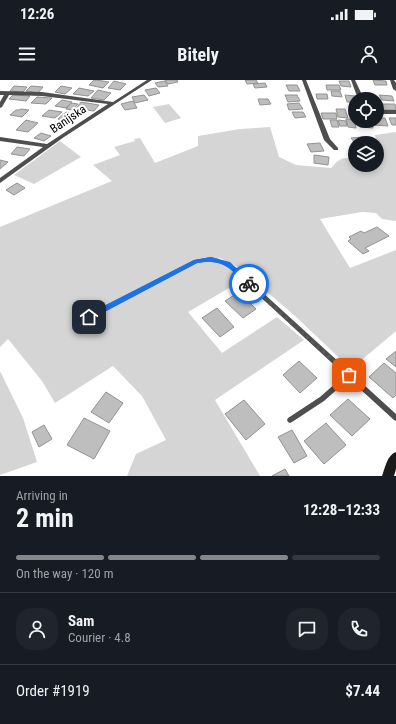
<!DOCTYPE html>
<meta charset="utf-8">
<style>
:root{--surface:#171b24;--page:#20242c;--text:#f1f3f6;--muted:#9ea1a6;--line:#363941;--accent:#858687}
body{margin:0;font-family:"Roboto Condensed",sans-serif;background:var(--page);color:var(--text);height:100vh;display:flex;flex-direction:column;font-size:15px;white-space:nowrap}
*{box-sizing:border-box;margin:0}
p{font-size:13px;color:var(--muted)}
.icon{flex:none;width:22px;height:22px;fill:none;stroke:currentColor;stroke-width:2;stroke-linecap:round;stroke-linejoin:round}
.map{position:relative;height:396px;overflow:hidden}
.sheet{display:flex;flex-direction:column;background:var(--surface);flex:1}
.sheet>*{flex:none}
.controls{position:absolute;left:348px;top:12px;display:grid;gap:8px}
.controls a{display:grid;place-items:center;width:36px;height:36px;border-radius:50%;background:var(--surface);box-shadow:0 2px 6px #0003;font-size:20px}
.pin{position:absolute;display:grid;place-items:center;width:34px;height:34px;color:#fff;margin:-17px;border-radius:8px;box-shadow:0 2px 6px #0006}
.courier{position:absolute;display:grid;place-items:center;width:40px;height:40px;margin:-20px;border:3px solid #1a73e8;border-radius:50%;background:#fff;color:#222;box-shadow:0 1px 5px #0007}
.summary em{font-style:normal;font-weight:700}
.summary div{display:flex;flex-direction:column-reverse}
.summary{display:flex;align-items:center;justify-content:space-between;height:68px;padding:0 16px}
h1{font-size:26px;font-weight:700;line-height:30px}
.bar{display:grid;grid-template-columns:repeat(4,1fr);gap:6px 4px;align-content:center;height:48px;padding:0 16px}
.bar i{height:5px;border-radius:3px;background:var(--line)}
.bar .active{background:var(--accent)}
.bar p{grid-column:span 4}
.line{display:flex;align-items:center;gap:10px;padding:0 16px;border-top:1px solid var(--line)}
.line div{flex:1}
.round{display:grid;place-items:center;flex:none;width:42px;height:42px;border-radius:16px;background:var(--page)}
.status{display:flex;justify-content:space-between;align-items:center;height:28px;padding:0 20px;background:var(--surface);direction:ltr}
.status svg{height:11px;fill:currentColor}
header{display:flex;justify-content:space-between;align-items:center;height:52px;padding:0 16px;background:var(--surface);font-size:18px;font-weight:700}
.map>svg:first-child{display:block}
.green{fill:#d5d5d5}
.building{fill:#bebebe;stroke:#929292}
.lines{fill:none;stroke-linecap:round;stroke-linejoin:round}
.lane{fill:#4e4e4e;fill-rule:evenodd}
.street{fill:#4e4e4e;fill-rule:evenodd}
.secondary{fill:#1b1b1b;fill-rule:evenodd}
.route{fill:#1a73e8}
.done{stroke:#595959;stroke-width:4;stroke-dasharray:0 7.2}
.labels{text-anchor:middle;stroke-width:4;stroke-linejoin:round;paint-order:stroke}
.far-street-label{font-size:12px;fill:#000;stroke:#fff}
</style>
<div class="status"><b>12:26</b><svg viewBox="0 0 49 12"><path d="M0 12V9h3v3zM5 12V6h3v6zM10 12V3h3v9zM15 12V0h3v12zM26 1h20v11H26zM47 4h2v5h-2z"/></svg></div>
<header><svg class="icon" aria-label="menu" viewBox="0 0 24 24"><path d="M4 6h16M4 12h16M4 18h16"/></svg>Bitely<svg class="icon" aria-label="person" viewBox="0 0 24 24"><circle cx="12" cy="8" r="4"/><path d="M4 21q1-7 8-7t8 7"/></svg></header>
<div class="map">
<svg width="396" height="396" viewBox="0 0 396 396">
<rect width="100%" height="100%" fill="#fff"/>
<!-- green -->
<g class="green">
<polygon points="169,24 181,38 165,43 153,27"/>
<path d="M270 47 279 77 296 85 331 88C340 78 341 77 355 79V85H377V67L375 55 396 52V141L382 139 376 133 362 132 320 139 350 188 396 170V251L351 289 294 235 238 187 218 177 241 201 188 232 222 273 277 237 304 260 215 320 260 396H127L136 374 166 360 142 316 113 286 55 323 42 301 8 259 0 267V147L112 101 93 85 120 75 114 67 135 61 134 59 140 58 155 83 198 66V56L240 49Z"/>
<polygon points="60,61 81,77 34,104 14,95"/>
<polygon points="0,291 23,338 37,382 0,395"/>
</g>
<!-- building -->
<g class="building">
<polygon points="94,0 96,0 109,2 103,8 89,5"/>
<polygon points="165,0 177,0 178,2 168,4"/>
<polygon points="245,0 256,0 258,3 247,4"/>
<polygon points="373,0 386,1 387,5 375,5"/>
<polygon points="114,1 126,4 120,10 108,8"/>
<polygon points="165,1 168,6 158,7 155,3"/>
<polygon points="339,1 349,1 351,7 341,6"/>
<polygon points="265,3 267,7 255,8 253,4"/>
<polygon points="286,5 297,5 300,11 289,11"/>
<polygon points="326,5 339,5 341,10 327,10"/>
<polygon points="14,6 27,7 23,12 10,11"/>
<polygon points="31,6 43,7 38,13 26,11"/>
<polygon points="61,6 72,8 65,14 55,12"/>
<polygon points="79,8 94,11 88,16 73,14"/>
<polygon points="156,8 160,13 149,16 145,10"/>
<polygon points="98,10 111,13 104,20 91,18"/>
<polygon points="331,11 340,11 342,17 332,16"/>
<polygon points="316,14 327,14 328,19 317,19"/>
<polygon points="13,15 30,16 26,21 9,19"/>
<polygon points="144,15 148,20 135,23 132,17"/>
<polygon points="285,15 297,15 300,21 288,22"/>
<polygon points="345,15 356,16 357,19 355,19 355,22 347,22"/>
<polygon points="379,15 392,16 394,21 382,20"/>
<polygon points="37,17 52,18 46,24 31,23"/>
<polygon points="258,19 268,19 271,24 260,25"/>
<polygon points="62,20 72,22 66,28 55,26"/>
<polygon points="133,21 137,28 125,30 121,24"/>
<polygon points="81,22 99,25 94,31 76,29"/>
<polygon points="71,23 78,24 73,30 66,29"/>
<polygon points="299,23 303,29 289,30 287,24"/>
<polygon points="381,24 395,24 396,30 384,30"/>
<polygon points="21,29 29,30 22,37 10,35 16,30 19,30"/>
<polygon points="336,29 345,29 348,38 338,37"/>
<polygon points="49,30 62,32 55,38 42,36"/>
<polygon points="66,32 76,35 69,41 58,39"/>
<polygon points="292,32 303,32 306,37 295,38"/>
<polygon points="321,33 336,33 337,39 323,39"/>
<polygon points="377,38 385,38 388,46 374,45 373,41 377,41"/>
<polygon points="389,38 396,38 396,45 392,45"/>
<polygon points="346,39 354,39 356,48 348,47"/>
<polygon points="26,40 38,43 28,52 16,50"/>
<polygon points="330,40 337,40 339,47 332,47"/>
<polygon points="338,40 346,41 347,46 340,46"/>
<polygon points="359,41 371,41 373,48 360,47"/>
<polygon points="41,53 51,56 44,61 34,58"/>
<polygon points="362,57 366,63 355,63 351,58"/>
<polygon points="320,63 324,71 311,72 307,64"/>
<polygon points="17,67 30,69 24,76 11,74"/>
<polygon points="314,75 329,77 328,85 314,83"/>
<polygon points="0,80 8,82 0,89"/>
<polygon points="17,103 25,108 14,115 6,110"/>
<polygon points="377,147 389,156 365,168 369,171 363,174 348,161 351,159 349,157 361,151 364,153"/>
<polygon points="239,212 256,229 243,238 225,221"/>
<polygon points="217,228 234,247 220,257 202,238"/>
<polygon points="396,271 396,287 386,279"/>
<polygon points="299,281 317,298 300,313 283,295"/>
<polygon points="384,283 396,293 396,315 393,318 369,297"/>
<polygon points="106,312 123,323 109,343 91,332"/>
<polygon points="348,319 370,339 352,356 330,335"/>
<polygon points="244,320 265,344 246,360 225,334"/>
<polygon points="84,338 110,351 94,379 67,365"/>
<polygon points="326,343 346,365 324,384 304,361"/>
<polygon points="44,345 52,359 39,367 32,352"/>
<polygon points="292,350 307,376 294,383 278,357"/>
<polygon points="285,389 289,396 272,396"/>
</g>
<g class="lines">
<!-- lane -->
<polygon class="lane" points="211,177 230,183 396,334 396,341 394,340 349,299 324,321 292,342 290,343 288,342 287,340 288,338 320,317 345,295 226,185 211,181 197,183 91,239 87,239 86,237 87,235 194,180"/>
<!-- street -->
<g class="street">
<polygon points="147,0 152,0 64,57 0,103 0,98 43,67 0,61 0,57 47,64 108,24 42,16 9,15 2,27 0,28 0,22 4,15 0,15 0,11 42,12 113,22"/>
<polygon points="302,0 306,0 330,59 338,68 338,70 334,70 324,60"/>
<polygon points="351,0 355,0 364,19 358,19"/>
<polygon points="390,0 394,0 396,3 396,11 393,9"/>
<rect x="377" y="30" width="19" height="4"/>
</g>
<!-- secondary -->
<path class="secondary" d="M396 372V389L394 396H382C385 388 387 375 396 372Z"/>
</g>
<!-- route -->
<path class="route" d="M211 177 230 182 251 202V205H247C229 188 224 179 197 183L91 239 89 240 85 237 86 235 194 180Z"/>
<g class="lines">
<!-- done -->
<polyline class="done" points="249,204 349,295"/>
</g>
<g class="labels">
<!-- far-street labels -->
<g class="far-street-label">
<text transform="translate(68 39) rotate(-34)" y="4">Banijska</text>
</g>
</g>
</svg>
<div class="controls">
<a><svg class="icon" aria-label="locate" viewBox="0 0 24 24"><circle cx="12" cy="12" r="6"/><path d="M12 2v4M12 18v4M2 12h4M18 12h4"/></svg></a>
<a><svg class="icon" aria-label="layers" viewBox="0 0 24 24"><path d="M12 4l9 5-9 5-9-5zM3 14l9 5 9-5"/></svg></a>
</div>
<div class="pin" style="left:349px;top:295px;background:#ea580c"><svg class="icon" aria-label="bag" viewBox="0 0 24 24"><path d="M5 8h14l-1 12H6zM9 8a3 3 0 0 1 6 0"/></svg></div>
<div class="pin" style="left:89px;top:237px;background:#1f2937"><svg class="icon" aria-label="home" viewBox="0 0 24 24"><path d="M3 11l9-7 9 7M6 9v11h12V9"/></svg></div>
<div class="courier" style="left:249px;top:204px"><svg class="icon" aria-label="bike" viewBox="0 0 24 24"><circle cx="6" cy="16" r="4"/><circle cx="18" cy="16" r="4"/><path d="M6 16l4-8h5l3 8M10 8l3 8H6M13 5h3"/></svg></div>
</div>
<section class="sheet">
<div class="summary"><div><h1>2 min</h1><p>Arriving in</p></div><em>12:28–12:33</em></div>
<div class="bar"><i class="active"></i><i class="active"></i><i class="active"></i><i></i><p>On the way · 120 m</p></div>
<div class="line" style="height:72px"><a class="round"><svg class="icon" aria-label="person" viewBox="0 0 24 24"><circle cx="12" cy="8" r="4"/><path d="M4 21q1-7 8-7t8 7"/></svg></a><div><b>Sam</b><p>Courier · 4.8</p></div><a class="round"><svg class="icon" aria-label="chat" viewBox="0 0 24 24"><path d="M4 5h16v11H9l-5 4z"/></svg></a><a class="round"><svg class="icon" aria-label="phone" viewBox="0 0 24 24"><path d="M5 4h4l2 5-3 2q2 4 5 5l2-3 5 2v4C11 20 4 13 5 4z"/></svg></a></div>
<div class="line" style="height:52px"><div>Order #1919</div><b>$7.44</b></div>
</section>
